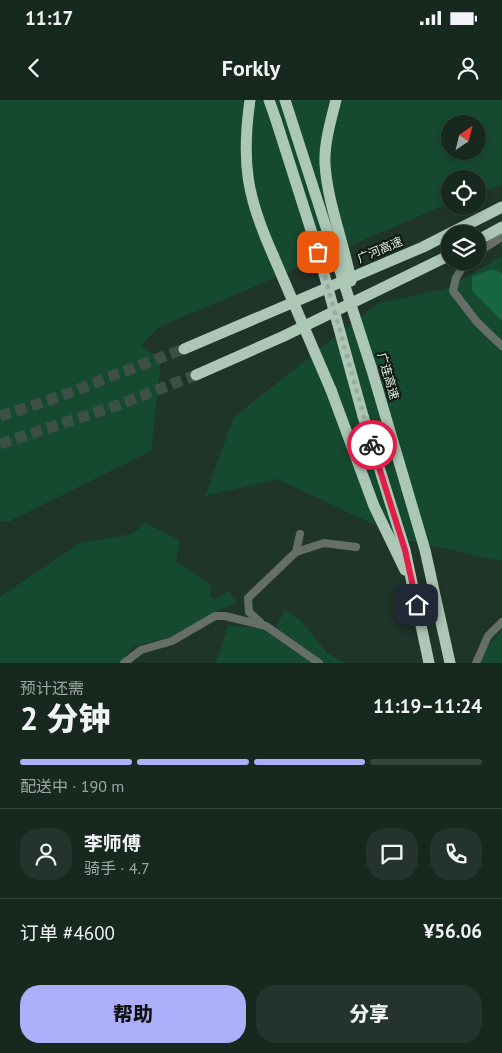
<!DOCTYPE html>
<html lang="zh">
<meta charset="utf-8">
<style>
:root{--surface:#17281f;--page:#24342c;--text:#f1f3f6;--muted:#9ea6a4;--line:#36443d;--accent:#adaffb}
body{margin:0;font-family:"PT Sans","Noto Sans SC",sans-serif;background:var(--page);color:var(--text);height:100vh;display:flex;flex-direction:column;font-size:19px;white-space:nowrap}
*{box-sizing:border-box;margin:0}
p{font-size:16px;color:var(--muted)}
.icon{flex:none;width:28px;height:28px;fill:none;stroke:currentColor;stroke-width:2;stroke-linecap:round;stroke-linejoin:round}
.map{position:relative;height:563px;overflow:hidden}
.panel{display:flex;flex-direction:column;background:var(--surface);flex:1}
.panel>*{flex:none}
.needle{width:32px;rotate:35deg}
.buttons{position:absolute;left:441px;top:15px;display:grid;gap:10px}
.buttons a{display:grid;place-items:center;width:45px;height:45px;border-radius:50%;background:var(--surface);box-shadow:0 2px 8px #0003,0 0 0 1px var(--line);font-size:25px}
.pin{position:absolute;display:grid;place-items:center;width:42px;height:42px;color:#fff;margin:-21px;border-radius:10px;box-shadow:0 2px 8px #0006}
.courier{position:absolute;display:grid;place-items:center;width:50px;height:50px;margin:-25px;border:4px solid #e11d48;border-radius:50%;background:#fff;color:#222;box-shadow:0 1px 6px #0007}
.overview em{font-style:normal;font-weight:800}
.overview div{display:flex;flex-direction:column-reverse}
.overview{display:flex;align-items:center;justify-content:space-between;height:85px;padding:0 20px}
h1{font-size:32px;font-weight:800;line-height:38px}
.bar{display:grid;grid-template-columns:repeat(4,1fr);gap:8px 5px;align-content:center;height:60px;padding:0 20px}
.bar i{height:6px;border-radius:4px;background:var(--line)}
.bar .on{background:var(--accent)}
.bar p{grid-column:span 4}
.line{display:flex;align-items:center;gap:12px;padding:0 20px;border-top:1px solid var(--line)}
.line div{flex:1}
.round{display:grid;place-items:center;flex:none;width:52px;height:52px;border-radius:20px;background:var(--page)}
.action{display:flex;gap:10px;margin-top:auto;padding:10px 20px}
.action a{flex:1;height:58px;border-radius:20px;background:var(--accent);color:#111;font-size:20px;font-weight:800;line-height:58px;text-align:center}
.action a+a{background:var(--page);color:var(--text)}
.status{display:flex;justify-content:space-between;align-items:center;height:35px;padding:0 25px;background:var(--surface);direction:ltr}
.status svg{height:14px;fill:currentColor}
header{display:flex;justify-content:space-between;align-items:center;height:65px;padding:0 20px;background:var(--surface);font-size:22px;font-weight:800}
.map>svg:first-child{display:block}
.green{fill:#154a30;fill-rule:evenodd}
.water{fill:#176541}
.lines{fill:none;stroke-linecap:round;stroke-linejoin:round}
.highway-tunnel{stroke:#3c5045;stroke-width:11;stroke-dasharray:11 5.5;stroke-linecap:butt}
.minor{stroke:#656f68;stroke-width:8}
.highway{stroke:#adc7b7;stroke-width:11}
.highway-bridge{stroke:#adc7b7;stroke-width:11}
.done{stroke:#9baba2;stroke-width:5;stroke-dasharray:0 9}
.route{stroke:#e11d48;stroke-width:6}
.labels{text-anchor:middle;stroke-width:4.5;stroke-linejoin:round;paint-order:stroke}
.street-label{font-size:12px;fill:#deebe3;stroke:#111a14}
</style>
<div class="status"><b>11:17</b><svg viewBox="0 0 49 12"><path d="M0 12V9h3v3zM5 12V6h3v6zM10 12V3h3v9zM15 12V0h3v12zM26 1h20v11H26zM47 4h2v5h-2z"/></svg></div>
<header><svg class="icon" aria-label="back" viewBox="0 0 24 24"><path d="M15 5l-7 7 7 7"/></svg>Forkly<svg class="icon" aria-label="person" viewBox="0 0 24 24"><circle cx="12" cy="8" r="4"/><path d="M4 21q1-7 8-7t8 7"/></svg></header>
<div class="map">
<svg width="502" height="563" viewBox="0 0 502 563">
<rect width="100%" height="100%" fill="#1f3529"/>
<!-- green -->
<g class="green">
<path d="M0 0H502V85L478 93V79H450V103L159 227 141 245 161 260 151 351 8 422 0 421ZM450 24H478V51H450Z"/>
<polygon points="502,156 502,173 493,169 472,176 502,221 502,461 409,441 277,379 205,396 234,317 378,203 446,189"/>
<polygon points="145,423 180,441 176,461 212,486 209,496 216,499 229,491 237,503 212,513 172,537 134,546 119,563 0,563 0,497 80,443 132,434"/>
<polygon points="285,509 302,522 327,553 345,563 216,563 228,525 275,530"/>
<polygon points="502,529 502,563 481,563 480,556"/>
</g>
<!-- water -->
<polygon class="water" points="493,169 502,173 502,221 472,191 472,176"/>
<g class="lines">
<!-- highway-tunnel -->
<g class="highway-tunnel">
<path d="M0 316C62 298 122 271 184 249"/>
<polyline points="0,344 115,306 196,275"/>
</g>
<!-- minor -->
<g class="minor">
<polyline points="478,152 502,137"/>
<polyline points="466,161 456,178 453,191 477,222 502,246"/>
<polyline points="296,452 324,443 356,447"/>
<polyline points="260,522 249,512 248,498 296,452 300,434"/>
<polyline points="124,563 141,550 172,541 215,516 225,516 266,526 319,563"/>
<polyline points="476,563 488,536 502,522"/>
</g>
<!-- highway -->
<g class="highway">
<path d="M250 0C241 63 247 97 273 155"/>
<polyline points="269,0 276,20"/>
<polyline points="478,140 502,127"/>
<polyline points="184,249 423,147 502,107"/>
<polyline points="371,267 425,450 450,563"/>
<polyline points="196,275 284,236 450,155"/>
<polyline points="331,290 374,406 405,470"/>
<polyline points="363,316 405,450 429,563"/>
</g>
<!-- highway-bridge -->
<g class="highway-bridge">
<polyline points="285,0 371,267"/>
<path d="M336 0C331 20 324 43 325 64 327 101 344 143 351 181"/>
<polyline points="276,20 318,152 363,316"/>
<polyline points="273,155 331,290"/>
</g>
</g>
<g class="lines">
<!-- done -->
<polyline class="done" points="318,152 372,345"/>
<!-- route -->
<polyline class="route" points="372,345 405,450 417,505"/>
</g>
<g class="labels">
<!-- street labels -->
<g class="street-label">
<text transform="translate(380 150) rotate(-23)" y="4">广河高速</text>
<text transform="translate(388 276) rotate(74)" y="4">广连高速</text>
</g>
</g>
</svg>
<div class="buttons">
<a><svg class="needle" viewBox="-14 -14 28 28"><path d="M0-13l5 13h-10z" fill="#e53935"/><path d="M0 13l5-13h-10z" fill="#9ea6a4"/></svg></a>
<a><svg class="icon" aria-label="locate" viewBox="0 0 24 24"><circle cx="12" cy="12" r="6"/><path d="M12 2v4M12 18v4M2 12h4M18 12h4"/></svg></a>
<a><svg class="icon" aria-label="layers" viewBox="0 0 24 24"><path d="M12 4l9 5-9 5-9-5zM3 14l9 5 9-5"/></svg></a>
</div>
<div class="pin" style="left:318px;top:152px;background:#ea580c"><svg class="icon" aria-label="bag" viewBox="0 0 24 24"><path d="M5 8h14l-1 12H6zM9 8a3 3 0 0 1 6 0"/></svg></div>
<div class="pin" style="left:417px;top:505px;background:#1f2937"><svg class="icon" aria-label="home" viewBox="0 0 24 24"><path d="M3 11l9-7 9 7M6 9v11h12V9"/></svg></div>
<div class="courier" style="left:372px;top:345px"><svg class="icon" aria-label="bike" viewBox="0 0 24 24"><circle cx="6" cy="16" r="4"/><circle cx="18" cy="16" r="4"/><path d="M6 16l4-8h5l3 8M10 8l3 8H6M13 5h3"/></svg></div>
</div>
<section class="panel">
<div class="overview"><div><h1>2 分钟</h1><p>预计还需</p></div><em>11:19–11:24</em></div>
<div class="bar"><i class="on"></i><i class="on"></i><i class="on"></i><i></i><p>配送中 · 190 m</p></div>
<div class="line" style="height:90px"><a class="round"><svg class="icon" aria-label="person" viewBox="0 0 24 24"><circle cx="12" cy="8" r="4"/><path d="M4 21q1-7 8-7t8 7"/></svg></a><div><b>李师傅</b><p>骑手 · 4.7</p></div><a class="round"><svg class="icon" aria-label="chat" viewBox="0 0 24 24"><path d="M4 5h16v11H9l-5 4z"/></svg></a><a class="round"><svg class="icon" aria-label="phone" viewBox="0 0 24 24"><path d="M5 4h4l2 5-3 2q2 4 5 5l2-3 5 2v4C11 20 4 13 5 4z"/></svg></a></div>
<div class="line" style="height:65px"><div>订单 #4600</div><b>¥56.06</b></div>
<div class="action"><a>帮助</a><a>分享</a></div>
</section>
